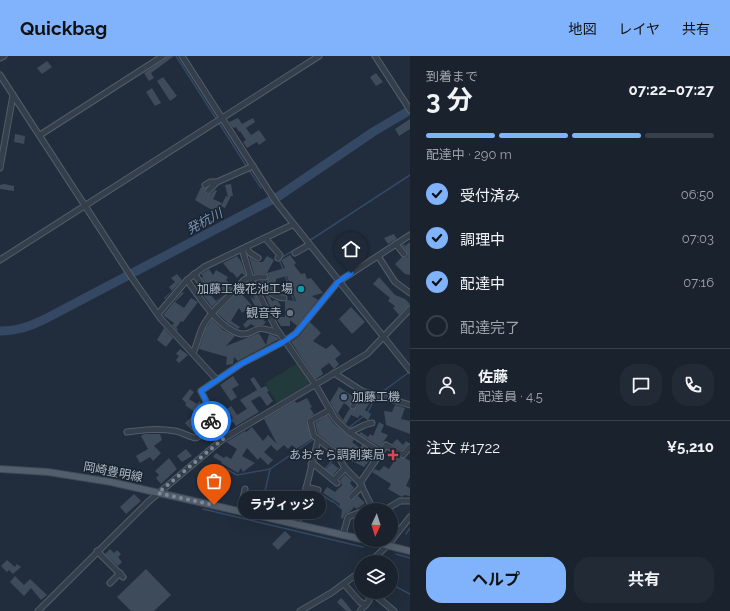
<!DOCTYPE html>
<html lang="ja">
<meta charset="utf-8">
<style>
:root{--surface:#19222d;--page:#222a35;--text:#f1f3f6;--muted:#9fa4aa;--line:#373f49;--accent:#81b2fc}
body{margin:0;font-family:Raleway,"Noto Sans JP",sans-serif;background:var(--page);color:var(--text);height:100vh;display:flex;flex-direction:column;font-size:15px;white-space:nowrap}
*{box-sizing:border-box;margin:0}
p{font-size:13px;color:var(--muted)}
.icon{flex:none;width:22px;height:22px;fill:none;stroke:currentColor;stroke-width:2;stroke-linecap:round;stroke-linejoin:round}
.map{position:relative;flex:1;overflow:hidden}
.sheet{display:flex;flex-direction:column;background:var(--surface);width:320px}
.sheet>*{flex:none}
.needle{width:26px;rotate:184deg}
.tools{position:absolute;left:354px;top:447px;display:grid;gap:8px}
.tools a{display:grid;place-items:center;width:44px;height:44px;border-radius:50%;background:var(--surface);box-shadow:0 4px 16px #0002,0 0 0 1px var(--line);font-size:20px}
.pin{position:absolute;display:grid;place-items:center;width:34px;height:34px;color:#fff;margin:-41px -17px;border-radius:50% 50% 50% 0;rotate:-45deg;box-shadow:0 0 4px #0007}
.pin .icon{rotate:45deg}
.courier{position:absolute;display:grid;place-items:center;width:40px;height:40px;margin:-20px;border:3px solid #1a73e8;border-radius:50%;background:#fff;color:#222;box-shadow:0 1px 5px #0007}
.bubble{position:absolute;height:28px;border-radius:14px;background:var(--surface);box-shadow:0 4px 16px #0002,0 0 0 1px var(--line);font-size:13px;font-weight:700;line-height:28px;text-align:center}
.overview em{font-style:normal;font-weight:700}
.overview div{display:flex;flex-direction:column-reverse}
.overview{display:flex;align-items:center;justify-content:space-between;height:68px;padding:0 16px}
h1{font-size:26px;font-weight:700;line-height:30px}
.bar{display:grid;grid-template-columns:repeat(4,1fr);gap:6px 4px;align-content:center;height:48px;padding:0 16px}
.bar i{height:5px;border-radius:3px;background:var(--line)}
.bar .on{background:var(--accent)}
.bar p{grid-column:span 4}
.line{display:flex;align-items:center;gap:10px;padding:0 16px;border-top:1px solid var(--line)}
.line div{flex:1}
.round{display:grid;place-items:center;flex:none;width:42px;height:42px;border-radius:16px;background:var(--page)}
ol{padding:0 16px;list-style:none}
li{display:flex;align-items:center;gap:12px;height:44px}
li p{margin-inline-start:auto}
li .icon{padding:4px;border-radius:50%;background:var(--accent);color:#111;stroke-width:4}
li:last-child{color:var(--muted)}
li i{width:22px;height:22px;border:2px solid var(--line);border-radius:50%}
.action{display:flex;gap:8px;margin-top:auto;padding:8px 16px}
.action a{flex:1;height:46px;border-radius:16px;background:var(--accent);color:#111;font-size:16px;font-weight:700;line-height:46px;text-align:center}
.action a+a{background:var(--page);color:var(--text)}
header{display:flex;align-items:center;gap:24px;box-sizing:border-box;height:56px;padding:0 20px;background:var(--accent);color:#111}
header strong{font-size:19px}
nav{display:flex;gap:22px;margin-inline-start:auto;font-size:14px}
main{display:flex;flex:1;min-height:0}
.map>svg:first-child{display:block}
.green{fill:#233a3d}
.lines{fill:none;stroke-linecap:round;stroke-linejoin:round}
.stream{stroke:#344864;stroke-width:1.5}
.river{stroke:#344864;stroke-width:9}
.building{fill:#3d4b5b;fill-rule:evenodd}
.minor-casing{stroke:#535d6a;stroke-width:7}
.major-casing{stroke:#3e4855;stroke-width:8}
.minor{stroke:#353f4c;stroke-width:5}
.major{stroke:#535e6c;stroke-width:6}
.done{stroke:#7e8997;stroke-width:4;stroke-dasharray:0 7.2}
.route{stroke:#1a73e8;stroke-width:5}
.culture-dot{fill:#0f9aa8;stroke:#1a2431;stroke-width:1.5}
.worship-dot{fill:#6b7280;stroke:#1a2431;stroke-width:1.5}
.service-dot{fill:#5c6f8a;stroke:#1a2431;stroke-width:1.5}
.health-dot{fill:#e0444e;stroke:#1a2431;stroke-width:1.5}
.labels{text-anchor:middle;stroke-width:3;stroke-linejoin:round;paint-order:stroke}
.poi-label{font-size:12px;fill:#b0bac8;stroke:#1a2431;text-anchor:end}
.street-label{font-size:12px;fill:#b0bac8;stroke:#1a2431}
.water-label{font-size:13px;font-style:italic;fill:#7790b2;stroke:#1a2431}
</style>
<header>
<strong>Quickbag</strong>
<nav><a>地図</a><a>レイヤ</a><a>共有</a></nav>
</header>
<main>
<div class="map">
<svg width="410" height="555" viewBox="0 0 410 555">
<rect width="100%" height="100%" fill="#212d3c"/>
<!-- green -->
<polygon class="green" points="298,307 310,325 310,327 277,347 265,327"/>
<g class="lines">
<!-- stream -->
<g class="stream">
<polyline points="176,0 217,64"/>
<polyline points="219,67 247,111"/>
<polyline points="249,114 261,132"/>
<polyline points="269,145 270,145"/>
<polyline points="309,185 410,119"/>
<polyline points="283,213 279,203 306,187"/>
<polyline points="285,219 294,245"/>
<polyline points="382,336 408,317"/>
<polyline points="367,357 375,342"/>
<polyline points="347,373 364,360"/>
<polyline points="219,409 237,419 270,413 314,383"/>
<polyline points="334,421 325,413 336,400"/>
<polyline points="317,436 333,446"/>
<polyline points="333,445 343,454"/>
<polyline points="203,453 363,491"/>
<polyline points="261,453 270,413"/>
<polyline points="406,478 410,472"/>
<polyline points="396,498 410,502"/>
<polyline points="391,528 410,538"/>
</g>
<!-- river -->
<path class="river" d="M0 275C18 275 31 270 47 262L279 140 373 76 410 54"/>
</g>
<!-- building -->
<g class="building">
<polygon points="167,0 174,0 151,17 154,22 149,25 144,17 165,3"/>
<polygon points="47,5 52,11 42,18 37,12"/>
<polygon points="376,17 383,26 376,30 370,21"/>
<polygon points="163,21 177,40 170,45 157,25"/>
<polygon points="152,32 161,47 155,50 146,36"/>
<polygon points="238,62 242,68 253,62 255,66 246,72 251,79 259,74 266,84 259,89 257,86 247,92 243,86 246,84 240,75 239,76 236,71 233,72 229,66"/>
<polygon points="410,63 410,73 399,80 395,73"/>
<polygon points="15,78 25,80 24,88 14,86"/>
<polygon points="4,128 14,130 14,135 0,133 0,129"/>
<polygon points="231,128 233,140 231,140 225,152 221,150 226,140 228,141 225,129"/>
<polygon points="201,131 205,133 204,136 207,139 211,138 215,134 217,135 213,143 222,147 217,157 195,144"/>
<polygon points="394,178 397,183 388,188 384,182"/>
<polygon points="410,186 410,219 405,218 395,208 402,201 405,202 408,200 407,196 402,189 404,188 405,190"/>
<polygon points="290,199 296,207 294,209 301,218 305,217 307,223 311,222 323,237 312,240 318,244 297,270 290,264 290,270 281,270 275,261 285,261 285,246 287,244 296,245 287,220 276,223 275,234 264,229 259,231 257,226 267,225 269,219 265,217 254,218 249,201 257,206 263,206 267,200 274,204 267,217 285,212 281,204"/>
<polygon points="237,200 241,205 246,219 244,219 242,217 237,222 232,216 231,217 223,207"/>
<path d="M209 213 213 219 216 214 228 221 226 224 232 229 236 226H237L212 251 196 230 197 229 206 237 210 236 211 232 202 222 203 220 201 218ZM217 230 226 237 216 245 210 238Z"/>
<polygon points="177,218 182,224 165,243 164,242 172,235 169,231 175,226 171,222"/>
<polygon points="379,221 395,239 405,243 410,248 399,259 393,252 395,250 388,245 390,242 373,228"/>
<polygon points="248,226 267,262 263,264 266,266 263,269 254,270 251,268 246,272 243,269 252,259 247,253 242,257 239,252 231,265 240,271 238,273 228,267 217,257 239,235 257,255 250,240 255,244 247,227"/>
<polygon points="182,236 184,237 175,246 184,252 191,242 198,246 183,266 181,265 176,272 178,273 177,275 172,269 174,267 163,259"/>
<polygon points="264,237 270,241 272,245 275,244 278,245 281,250 273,254 274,259"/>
<polygon points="351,251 365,266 352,278 339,263"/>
<polygon points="212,263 223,274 235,280 226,290 259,277 266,289 269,278 277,281 279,283 238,305 234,301 233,308 226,309 227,301 199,293 205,274"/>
<polygon points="310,266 321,277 313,285 326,293 332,288 341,298 335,303 339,308 334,313 329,307 321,313 323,318 316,323 291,286 299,280"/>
<polygon points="164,272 173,282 166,291 157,284"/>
<polygon points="180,293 188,299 179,307 176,304 179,300 176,298"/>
<polygon points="233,320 239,329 232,333 237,341 231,345 220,329"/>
<polygon points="254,321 261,332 266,330 269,335 267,336 273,345 267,350 260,340 251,345 259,356 236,370 233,366 226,370 225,368 233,362 226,354 231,350 237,359 247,353 240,344 257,334 250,323"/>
<polygon points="339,331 354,341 349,351 344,347 338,357 343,364 350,352 353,354 356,352 364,340 372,343 365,354 371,358 368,364 360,359 358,362 351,359 346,368 338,360 330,346"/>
<polygon points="190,333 194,336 189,343 197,348 200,345 203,358 192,363 202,373 195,378 185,367 196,357 185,349 186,347 182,343"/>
<polygon points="307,342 312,351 310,352 314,358 306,364 312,383 306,387 296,393 292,389 288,393 284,389 277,395 271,389 264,396 273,404 268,409 260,401 258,404 247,392 242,400 255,407 243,416 241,412 238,417 221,407 222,406 213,401 216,397 224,402 226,400 231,403 237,393 226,386 245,375 246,376 252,371 263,385 268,379 277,388 264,363 295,345 297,347"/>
<polygon points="395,349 405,352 401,363 410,365 410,378 386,369 384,355 392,356"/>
<polygon points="328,359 332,366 354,384 352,386 360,392 362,389 375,398 364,411 346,402 346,403 339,395 318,378 315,367"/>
<polygon points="379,366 384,369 381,376 388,379 380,391 359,378 361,376 368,381 370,378 373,380"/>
<polygon points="144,378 160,378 162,384 154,390 161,397 153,405 150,401 140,407 136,400 148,393 141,380"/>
<polygon points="397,383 403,389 406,385 409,387 402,394 392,388"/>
<polygon points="186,393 192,400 182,406 177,400"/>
<polygon points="391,397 401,402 405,402 410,405 410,421 406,430 410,432 410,440 404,439 402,441 388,433 391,428 372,416 375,413 379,415 384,410 389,413 395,404 389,401"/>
<polygon points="169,402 177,413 161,428 156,422 159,419 155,415"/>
<polygon points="332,407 338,412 340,411 333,419 326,413"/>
<polygon points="125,415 136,417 135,424 124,422"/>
<polygon points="345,418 352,425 350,427 354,432 347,440 348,444 352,445 360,438 358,440 365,447 357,453 354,451 350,456 345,458 343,463 341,462 342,453 339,450 340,448 323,437 327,431 335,436 342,429 340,424"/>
<polygon points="215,421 223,423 222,432 213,430"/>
<polygon points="134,438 141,445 126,458 120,451"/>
<polygon points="285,475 291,481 278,494 272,488"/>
<polygon points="110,493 114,497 117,494 121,498 118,501 122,506 118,510 105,498"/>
<polygon points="7,504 15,511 17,508 21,511 13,518 9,514 7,516 1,510"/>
<polygon points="146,513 171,539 154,555 131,555 117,541"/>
<polygon points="15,520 24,529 30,523 47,539 41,544 31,532 24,540 10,526"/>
<polygon points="341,542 345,546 352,555 346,555 337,546"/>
</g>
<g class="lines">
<!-- minor casing -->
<g class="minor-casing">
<g id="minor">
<polyline points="182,0 276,146 410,314"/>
<polyline points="375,0 410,54"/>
<polyline points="0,2 4,0"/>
<polyline points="0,19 132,222 161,263 217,324"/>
<polyline points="40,79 163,0"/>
<polyline points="0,112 13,39"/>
<polyline points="205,129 210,126 216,126"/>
<polyline points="208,135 217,126 253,110"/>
<polyline points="265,182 280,199 278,202"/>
<polyline points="396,188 404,198"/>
<polyline points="246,191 250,197 258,202"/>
<polyline points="242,193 251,223 276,272 315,328 335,363 349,376 381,397"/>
<polyline points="295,197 309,189"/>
<polyline points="378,200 395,226 410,237"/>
<polyline points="0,204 319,0"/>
<polyline points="194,218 201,227 207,233"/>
<polyline points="251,223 258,221 265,221"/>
<path d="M187 224C199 241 220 274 241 278 249 279 252 275 258 273 264 271 274 276 279 277"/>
<path d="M258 237 263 233C271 234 273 242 284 242"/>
<polyline points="158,258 187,224 204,211 292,169"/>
<path d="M193 297C198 287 199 275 206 265 216 250 232 239 244 224L250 221"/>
<polyline points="334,317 362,335 410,349"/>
<polyline points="353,350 362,335"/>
<polyline points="330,354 310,365 314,380 337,398 345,412 360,427 372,451"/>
<path d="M127 376C143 374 159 372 175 375 182 376 189 381 196 382L215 372"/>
<path d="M349 376C357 374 363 368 372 367"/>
<polyline points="223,383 215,372 207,356 206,345 201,335 241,308 285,285 296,277 338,226 410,179"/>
<polyline points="311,408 315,409 337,427"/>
<polyline points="334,424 345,412"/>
<polyline points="360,427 386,389 403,399 410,391"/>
<polyline points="306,431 318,434"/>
<polyline points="351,441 362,430"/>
<polyline points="366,454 372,451 374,453"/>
<polyline points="385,454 400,445 410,445"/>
<polyline points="240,455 245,433"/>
<polyline points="297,469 318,384"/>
<polyline points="343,479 348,461 361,456"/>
<polyline points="97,495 123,521"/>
<polyline points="370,506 388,489 410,461"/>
<polyline points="110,527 120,517"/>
<polyline points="344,528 360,546 366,549"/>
<polyline points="371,536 394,555"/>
<polyline points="38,555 148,446 223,383 367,298 410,253"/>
<polyline points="300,555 331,537 361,515"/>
<polyline points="360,555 369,545 369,536"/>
</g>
</g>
<!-- major casing -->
<g class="major-casing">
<g id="major">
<polyline points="0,413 48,416 111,426 361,483"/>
<polyline points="366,484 410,495"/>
</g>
</g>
<!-- minor -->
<use href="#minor" class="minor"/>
<!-- major -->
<use href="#major" class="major"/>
</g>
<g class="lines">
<!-- done -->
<polyline class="done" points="211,365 223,383 158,437 214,449"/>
<!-- route -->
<polyline class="route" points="211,365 207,356 206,345 201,335 241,308 285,285 296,277 338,226 351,217"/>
</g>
<!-- markers -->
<circle class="culture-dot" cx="301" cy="233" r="4"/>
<circle class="worship-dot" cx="290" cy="257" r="4"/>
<circle class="service-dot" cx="344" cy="341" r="4"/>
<path class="health-dot" d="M391 393h4v4h4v4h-4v4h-4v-4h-4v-4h4z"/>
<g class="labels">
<!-- poi labels -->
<g class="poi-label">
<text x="293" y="237">加藤工機花池工場</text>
<text x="282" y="261">観音寺</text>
<text x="352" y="345" text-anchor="start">加藤工機</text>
<text x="385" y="403">あおぞら調剤薬局</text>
</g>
<!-- street labels -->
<g class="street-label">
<text transform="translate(113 416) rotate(11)" y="4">岡崎豊明線</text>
</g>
<!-- water labels -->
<g class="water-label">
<text transform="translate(204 165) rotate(-28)" y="5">発杭川</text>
</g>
</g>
</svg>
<div class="tools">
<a><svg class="needle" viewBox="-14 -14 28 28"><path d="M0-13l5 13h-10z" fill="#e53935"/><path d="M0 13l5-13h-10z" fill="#9fa4aa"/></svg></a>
<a><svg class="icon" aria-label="layers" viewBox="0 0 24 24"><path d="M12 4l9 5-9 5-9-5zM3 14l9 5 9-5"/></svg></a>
</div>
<div class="pin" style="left:214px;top:449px;background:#ea580c"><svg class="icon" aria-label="bag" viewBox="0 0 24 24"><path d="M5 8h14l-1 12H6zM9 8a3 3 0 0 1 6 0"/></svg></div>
<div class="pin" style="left:351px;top:217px;background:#1f2937"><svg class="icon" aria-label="home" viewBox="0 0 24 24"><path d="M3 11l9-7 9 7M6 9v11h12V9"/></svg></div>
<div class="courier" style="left:211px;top:365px"><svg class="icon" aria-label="bike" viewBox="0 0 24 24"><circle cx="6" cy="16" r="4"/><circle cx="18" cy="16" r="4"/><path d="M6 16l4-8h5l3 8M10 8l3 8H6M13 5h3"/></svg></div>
<div class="bubble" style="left:238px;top:435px;width:88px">ラヴィッジ</div>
</div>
<section class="sheet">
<div class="overview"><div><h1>3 分</h1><p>到着まで</p></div><em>07:22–07:27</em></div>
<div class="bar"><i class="on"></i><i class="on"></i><i class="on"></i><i></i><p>配達中 · 290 m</p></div>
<ol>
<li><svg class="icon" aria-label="check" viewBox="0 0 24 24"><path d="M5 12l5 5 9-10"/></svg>受付済み<p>06:50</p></li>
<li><svg class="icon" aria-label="check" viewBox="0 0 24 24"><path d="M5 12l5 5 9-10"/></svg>調理中<p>07:03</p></li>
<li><svg class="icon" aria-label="check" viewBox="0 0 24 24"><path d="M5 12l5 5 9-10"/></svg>配達中<p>07:16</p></li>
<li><i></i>配達完了</li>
</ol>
<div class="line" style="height:72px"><a class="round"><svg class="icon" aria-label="person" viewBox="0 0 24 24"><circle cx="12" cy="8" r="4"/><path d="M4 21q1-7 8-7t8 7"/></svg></a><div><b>佐藤</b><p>配達員 · 4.5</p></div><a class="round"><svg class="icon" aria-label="chat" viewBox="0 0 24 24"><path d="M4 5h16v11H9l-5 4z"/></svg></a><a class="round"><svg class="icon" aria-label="phone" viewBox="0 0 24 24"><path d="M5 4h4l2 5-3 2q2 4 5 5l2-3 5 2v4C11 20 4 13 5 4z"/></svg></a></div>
<div class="line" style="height:52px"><div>注文 #1722</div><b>¥5,210</b></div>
<div class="action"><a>ヘルプ</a><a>共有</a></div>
</section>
</main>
